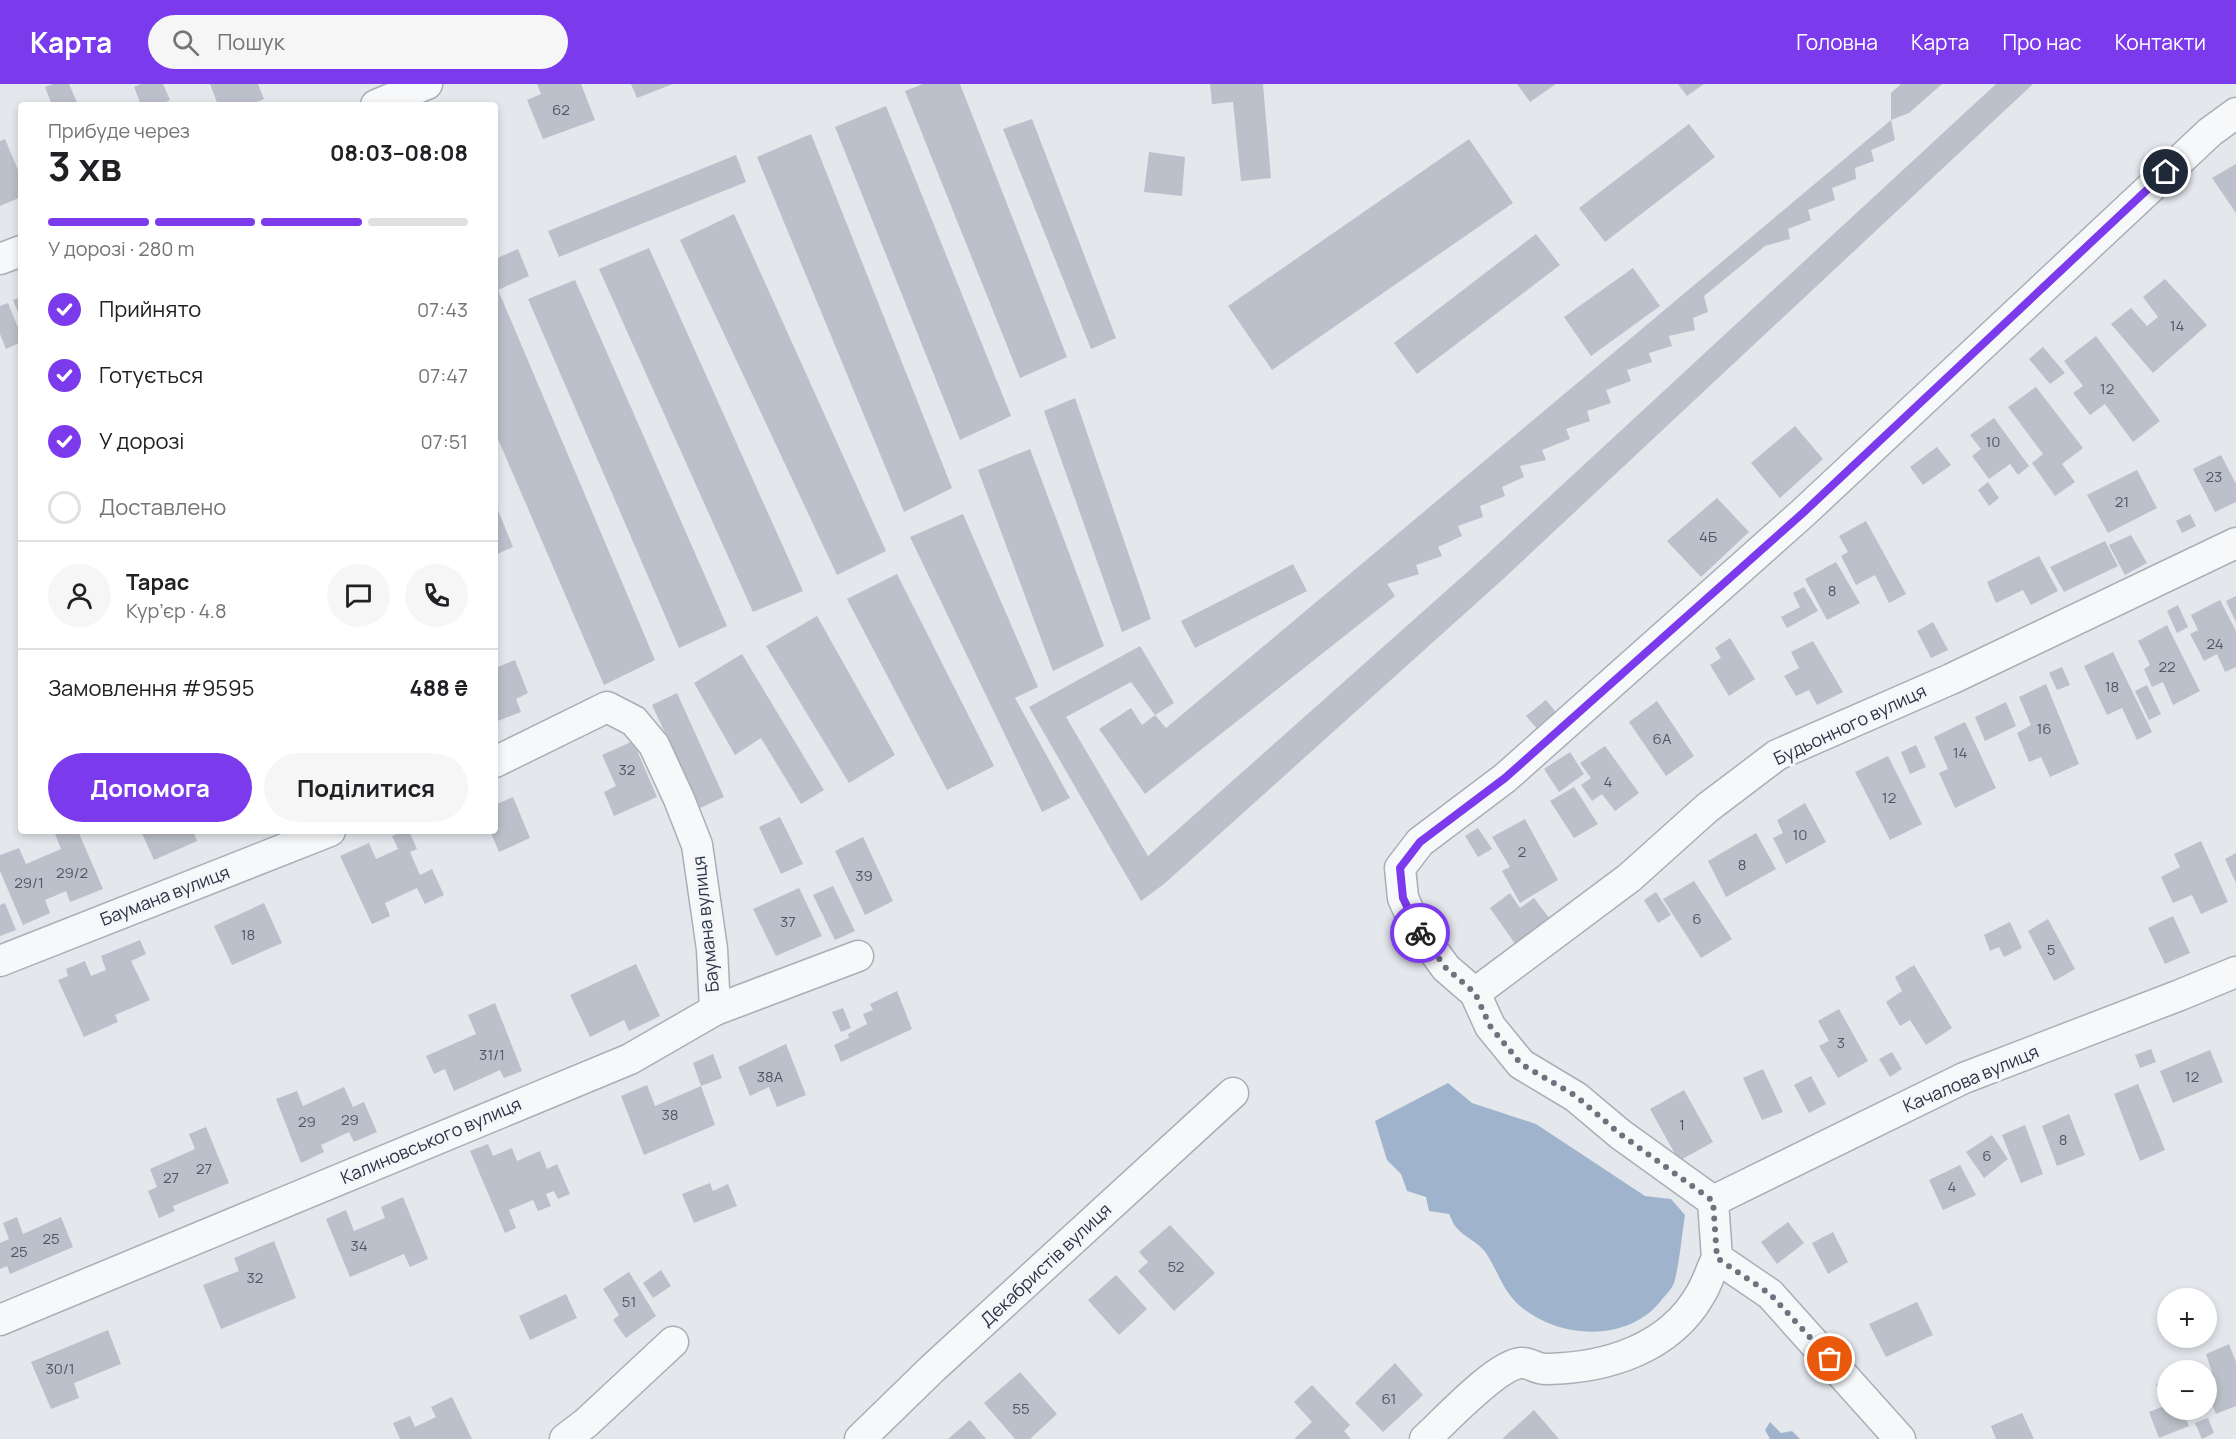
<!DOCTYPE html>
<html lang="uk">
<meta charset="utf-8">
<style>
:root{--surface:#fff;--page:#f6f6f6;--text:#202124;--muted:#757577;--line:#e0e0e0;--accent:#7c3aed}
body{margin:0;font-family:Manrope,sans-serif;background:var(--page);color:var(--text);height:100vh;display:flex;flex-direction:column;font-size:22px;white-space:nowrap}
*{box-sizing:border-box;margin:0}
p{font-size:20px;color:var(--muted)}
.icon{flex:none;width:33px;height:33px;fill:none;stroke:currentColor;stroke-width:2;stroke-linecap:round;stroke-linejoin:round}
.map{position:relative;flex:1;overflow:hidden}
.drawer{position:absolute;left:18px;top:18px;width:480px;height:732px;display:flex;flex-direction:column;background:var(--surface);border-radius:6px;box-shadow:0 3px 9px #0003}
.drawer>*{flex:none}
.fabs{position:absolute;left:2157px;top:1204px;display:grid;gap:12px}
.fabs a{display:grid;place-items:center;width:60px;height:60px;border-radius:50%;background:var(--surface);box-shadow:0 3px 9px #0003;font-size:30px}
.pin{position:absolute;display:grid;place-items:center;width:51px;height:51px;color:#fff;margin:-26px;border:3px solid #fff;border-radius:50%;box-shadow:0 2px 6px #0007}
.courier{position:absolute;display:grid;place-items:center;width:60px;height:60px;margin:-30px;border:4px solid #7c3aed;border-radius:50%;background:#fff;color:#222;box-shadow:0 2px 8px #0007}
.summary em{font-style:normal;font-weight:700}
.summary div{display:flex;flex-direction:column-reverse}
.summary{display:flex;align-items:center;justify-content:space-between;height:102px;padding:0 30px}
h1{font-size:39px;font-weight:700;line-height:45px}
.bar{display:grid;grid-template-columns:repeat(4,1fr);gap:9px 6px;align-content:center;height:72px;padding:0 30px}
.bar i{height:8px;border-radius:4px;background:var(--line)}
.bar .on{background:var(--accent)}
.bar p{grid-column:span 4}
.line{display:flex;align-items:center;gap:15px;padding:0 30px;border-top:2px solid var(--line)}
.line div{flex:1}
.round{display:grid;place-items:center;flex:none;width:63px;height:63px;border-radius:32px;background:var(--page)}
ol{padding:0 30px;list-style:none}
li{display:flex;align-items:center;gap:18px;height:66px}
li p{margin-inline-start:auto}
li .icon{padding:6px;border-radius:50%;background:var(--accent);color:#fff;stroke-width:4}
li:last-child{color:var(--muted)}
li i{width:33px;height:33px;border:3px solid var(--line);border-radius:50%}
.button{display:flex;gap:12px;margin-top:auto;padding:12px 30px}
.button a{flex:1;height:69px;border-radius:36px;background:var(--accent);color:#fff;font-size:24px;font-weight:700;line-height:69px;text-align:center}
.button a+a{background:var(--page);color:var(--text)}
header{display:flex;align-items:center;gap:36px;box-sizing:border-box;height:84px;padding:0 30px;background:var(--accent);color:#fff}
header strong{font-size:28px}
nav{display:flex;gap:33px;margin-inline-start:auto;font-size:21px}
.search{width:420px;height:54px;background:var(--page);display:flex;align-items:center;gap:15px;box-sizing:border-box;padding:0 21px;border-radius:33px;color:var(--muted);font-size:22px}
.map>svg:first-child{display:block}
.water{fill:#9fb4cc}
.building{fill:#bbc0ca}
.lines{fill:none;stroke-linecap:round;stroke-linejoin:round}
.minor-casing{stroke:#a9aeb7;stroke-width:33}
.minor{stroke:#f7f8fa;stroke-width:30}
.done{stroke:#6c737f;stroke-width:6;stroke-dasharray:0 10.8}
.route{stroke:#7c3aed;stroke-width:8}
.labels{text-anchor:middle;stroke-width:6;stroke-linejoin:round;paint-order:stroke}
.number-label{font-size:15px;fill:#4f5766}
.street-label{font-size:18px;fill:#2b3445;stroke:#f4f6f9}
</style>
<header>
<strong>Карта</strong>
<div class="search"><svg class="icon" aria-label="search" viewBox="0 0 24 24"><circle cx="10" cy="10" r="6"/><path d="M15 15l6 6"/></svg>Пошук</div>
<nav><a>Головна</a><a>Карта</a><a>Про нас</a><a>Контакти</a></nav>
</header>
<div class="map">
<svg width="2236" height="1355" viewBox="0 0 2236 1355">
<rect width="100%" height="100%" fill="#e4e7ec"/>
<!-- water -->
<g class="water">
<path d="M1448 999 1472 1019 1536 1040 1645 1112 1671 1115 1685 1131C1682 1150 1679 1183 1674 1199 1672 1204 1667 1210 1663 1214 1631 1259 1560 1256 1520 1222 1502 1206 1499 1189 1486 1169 1479 1158 1463 1153 1455 1142 1453 1139 1451 1134 1449 1130L1429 1127 1426 1113 1407 1107 1401 1090 1387 1076 1375 1037Z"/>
<polygon points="1770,1338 1781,1349 1792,1347 1800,1355 1770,1355 1765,1346"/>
</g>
<!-- building -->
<g class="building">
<polygon points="53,0 69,0 78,21 52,21 45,3"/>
<polygon points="141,0 163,0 170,16 164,19 165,21 141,21 134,3"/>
<polygon points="210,0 258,0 264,15 250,21 218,21"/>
<polygon points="537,0 581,0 595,36 543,55 527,16 541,10"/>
<polygon points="631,0 673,0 637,14"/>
<polygon points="923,0 960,0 1067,273 1020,294 905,7"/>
<polygon points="1210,0 1263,0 1271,94 1241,97 1233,18 1212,20"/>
<polygon points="1517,0 1556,0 1530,18"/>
<polygon points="1678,0 1704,0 1687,12"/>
<polygon points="1901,0 1942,0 1909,29 1891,36 1891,9"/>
<polygon points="1996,0 2033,0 1501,497 1164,800 1141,817 1029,623 1140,562 1174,619 1155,631 1131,598 1066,633 1148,772 1482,475"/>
<polygon points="886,22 1011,332 960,356 835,43"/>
<polygon points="1032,35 1116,254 1091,265 1003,45"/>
<polygon points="1891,36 1895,56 1871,66 1874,77 1855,84 1856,95 1832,104 1835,116 1808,126 1811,136 1788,145 1790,155 1765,162 1704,212 1708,228 1693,234 1695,246 1669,252 1672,262 1649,269 1652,278 1627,286 1631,297 1606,306 1611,319 1587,327 1590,337 1566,345 1570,355 1542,366 1546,376 1520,382 1524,393 1502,403 1505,412 1480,422 1483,433 1458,442 1462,452 1438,463 1442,472 1416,481 1419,490 1387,500 1395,512 1145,710 1099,645 1131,624 1142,641 1155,631 1166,644"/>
<polygon points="1689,40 1715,73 1605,158 1579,124"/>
<polygon points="811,50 952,404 904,428 757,73"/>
<polygon points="5,55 21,93 21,113 0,122 0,57"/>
<polygon points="1469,55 1513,119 1272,286 1228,222"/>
<polygon points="1149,68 1185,73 1182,112 1144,108"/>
<polygon points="736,71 746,98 559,173 548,147"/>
<polygon points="2236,80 2236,129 2212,94"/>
<polygon points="734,130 886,467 837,491 680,156"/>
<polygon points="1536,150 1560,181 1417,290 1394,259"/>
<polygon points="649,164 803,507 753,528 599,185"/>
<polygon points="518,165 529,192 498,206 655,576 604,601 495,348 495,175"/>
<polygon points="1633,184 1660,222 1591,272 1564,233"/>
<polygon points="2165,195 2207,241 2153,289 2111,240 2131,224 2147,242 2158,233 2143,213"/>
<polygon points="575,196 727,542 679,564 528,215"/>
<polygon points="21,213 21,235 13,216"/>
<polygon points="8,219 21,251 21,258 6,265 0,250 0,222"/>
<polygon points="2096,252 2160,337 2133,358 2105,320 2090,331 2073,309 2083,302 2064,277"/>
<polygon points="2043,263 2065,289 2050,300 2029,275"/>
<polygon points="2036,303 2083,364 2062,380 2075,398 2055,412 2032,379 2043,370 2008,323"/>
<polygon points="1075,314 1151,535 1122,548 1044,327"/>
<polygon points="1994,334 2029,382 2018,391 2010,380 1989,395 1972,372 1981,365 1970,351"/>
<polygon points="1795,342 1823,375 1780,414 1751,379"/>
<polygon points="1937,363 1951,381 1923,401 1910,383"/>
<polygon points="1030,365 1104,562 1053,587 978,386"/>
<polygon points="2221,371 2236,400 2236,418 2215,428 2193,385"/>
<polygon points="2137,386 2157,424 2108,449 2087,411"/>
<polygon points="1988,398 1999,414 1989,422 1978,406"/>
<polygon points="1717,414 1749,448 1701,493 1667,457"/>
<polygon points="495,419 513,463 495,471"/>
<polygon points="963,430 1038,603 1015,614 1070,714 1042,728 910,453"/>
<polygon points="2190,430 2196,442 2182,449 2176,437"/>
<polygon points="1866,437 1906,510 1889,519 1875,491 1856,501 1841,472 1848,468 1839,452"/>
<polygon points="2131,451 2147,479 2125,491 2109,461"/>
<polygon points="2105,457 2118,482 2064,508 2050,483"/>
<polygon points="2039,472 2058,507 2031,521 2023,506 1996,519 1987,498"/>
<polygon points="1836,478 1860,519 1827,536 1805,495"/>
<polygon points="1293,480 1307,507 1195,564 1181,537"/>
<polygon points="897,490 994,682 947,706 847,515"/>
<polygon points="1804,503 1818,527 1787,544 1781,533 1800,523 1793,509"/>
<polygon points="2236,512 2236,538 2226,517"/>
<polygon points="2220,516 2236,547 2236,583 2225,588 2217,570 2204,577 2190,550 2198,546 2191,531"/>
<polygon points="2178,521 2188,543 2177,549 2167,527"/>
<polygon points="817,532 895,671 849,699 766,562"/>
<polygon points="1933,538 1948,566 1931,574 1917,547"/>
<polygon points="2167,541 2200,607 2173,621 2163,598 2152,603 2144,585 2150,581 2138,557"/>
<polygon points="1730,554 1755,595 1729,612 1710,581 1721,574 1715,564"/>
<polygon points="1813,557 1843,608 1817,621 1809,606 1796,612 1784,592 1799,584 1791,568"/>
<polygon points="2113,568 2152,648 2137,656 2122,624 2107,631 2084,582"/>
<polygon points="742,570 824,706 801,720 761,654 735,671 694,599"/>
<polygon points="515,576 528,609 516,615 521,628 495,638 495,584"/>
<polygon points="2062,583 2070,601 2057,606 2049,589"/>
<polygon points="2046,600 2079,680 2050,693 2041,673 2029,678 2017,649 2031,641 2019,613"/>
<polygon points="2147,601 2161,630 2149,636 2135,607"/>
<polygon points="677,609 724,713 700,724 652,621"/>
<polygon points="1546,616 1559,632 1540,648 1526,632"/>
<polygon points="1657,617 1694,672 1666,692 1629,638"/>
<polygon points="2006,618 2016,642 1985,657 1975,633"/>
<polygon points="1965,638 1996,704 1955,724 1939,689 1948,685 1934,653"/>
<polygon points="633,657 657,713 614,732 604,708 616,702 602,671"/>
<polygon points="1916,661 1926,683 1910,690 1901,668"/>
<polygon points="1605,662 1639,709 1615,727 1602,710 1592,717 1581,701 1591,694 1580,679"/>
<polygon points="1570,668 1584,690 1559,708 1544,685"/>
<polygon points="1888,672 1922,740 1890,756 1855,688"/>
<polygon points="1574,703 1598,740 1574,754 1550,717"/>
<polygon points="513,713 530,754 499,768 490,747 495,747 495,721"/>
<polygon points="1805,719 1826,758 1786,780 1773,754 1783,749 1777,736"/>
<polygon points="780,733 803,780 781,790 759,743"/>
<polygon points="1525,735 1558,796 1520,819 1502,787 1510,783 1492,753"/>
<polygon points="1478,744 1492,765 1478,773 1465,752"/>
<polygon points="64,747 78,747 103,805 70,818 66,807 45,816 50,829 23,841 0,787 0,771 19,764 26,780 61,765 55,750"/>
<polygon points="141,747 193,747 197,757 154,776"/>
<polygon points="403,747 409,747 417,765 410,768 420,791 432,785 444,811 425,820 417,804 385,819 390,832 372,840 340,772 369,759 376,775 398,765 392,752"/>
<polygon points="1756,749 1776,785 1726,813 1708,777"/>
<polygon points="863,753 893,817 865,831 835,767"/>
<polygon points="2201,757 2228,818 2201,830 2192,811 2173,819 2161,793 2180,783 2174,770"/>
<polygon points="2236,769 2236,799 2225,775"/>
<polygon points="1694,797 1732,855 1701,874 1663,815"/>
<polygon points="833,802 855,847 835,856 813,811"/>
<polygon points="799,804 822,852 776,872 753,825"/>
<polygon points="1656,808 1671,831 1658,839 1644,816"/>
<polygon points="1510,809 1520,824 1534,814 1553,839 1518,864 1490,824"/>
<polygon points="5,819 16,846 0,852 0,821"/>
<polygon points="264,819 282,859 232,881 214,842"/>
<polygon points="2173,832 2190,869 2165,880 2148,844"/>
<polygon points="2048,835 2075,885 2054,897 2028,847"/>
<polygon points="2010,838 2022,864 2004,873 1999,863 1990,867 1984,851"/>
<polygon points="140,856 146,870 131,877 150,916 115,931 118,938 84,953 58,896 68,892 66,885 85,877 91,892 106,886 101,872"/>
<polygon points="636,880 660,932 629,947 624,936 590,953 570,911"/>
<polygon points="1914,881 1952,944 1926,961 1910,936 1900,942 1886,918 1902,907 1895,893"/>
<polygon points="897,907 912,945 841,978 834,961 849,954 848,950 867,940 863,930 873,926 870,920"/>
<polygon points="495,919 522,987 504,994 500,986 454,1007 445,985 434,990 426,972 476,950 468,931"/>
<polygon points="843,924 851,944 841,948 832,928"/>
<polygon points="1839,925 1868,977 1838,994 1819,962 1829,957 1818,937"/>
<polygon points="786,960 806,1011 777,1023 769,1003 750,1012 738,983"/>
<polygon points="2151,965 2156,978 2140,984 2135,971"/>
<polygon points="2210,966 2223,998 2173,1019 2160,987"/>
<polygon points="1892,968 1902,985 1890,993 1879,975"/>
<polygon points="713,970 722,994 701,1002 693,979"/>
<polygon points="1763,985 1783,1028 1762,1036 1743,994"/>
<polygon points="1811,992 1826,1020 1809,1029 1794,1001"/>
<polygon points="2138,1000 2165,1066 2140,1077 2114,1010"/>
<polygon points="647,1001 655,1022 701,1002 715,1041 644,1071 621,1012"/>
<polygon points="344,1003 353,1023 364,1018 377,1048 354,1058 349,1048 321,1061 324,1068 301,1079 276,1015 297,1007 303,1022"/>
<polygon points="1684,1006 1713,1058 1679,1077 1650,1025"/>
<polygon points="2069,1030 2085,1071 2057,1082 2042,1042"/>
<polygon points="2025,1041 2043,1090 2021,1099 2002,1051"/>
<polygon points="206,1043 229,1099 173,1122 175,1127 159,1134 148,1107 157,1103 150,1085 195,1065 189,1050"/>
<polygon points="1992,1051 2008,1075 1984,1094 1966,1068"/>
<polygon points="488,1060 493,1072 512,1064 517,1077 540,1067 547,1085 557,1080 570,1110 558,1115 554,1107 546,1110 551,1122 538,1127 533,1116 509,1126 516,1144 505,1149 470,1067"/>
<polygon points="1960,1081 1976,1111 1943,1126 1929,1096"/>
<polygon points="710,1099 713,1107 728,1100 737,1122 694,1139 682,1110"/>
<polygon points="403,1113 428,1175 410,1183 404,1170 350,1193 326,1135 346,1126 354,1147 385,1134 381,1123"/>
<polygon points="17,1133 23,1150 61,1133 73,1163 10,1190 7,1182 0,1185 0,1159 9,1155 3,1139"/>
<polygon points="1788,1138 1804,1159 1777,1180 1761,1158"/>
<polygon points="1170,1141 1215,1189 1174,1227 1138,1187 1148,1178 1139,1168"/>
<polygon points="1833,1148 1848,1178 1828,1190 1812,1159"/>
<polygon points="274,1157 296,1214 221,1245 203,1201 239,1187 234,1174"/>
<polygon points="661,1186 671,1202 653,1214 643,1199"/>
<polygon points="629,1188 656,1232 626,1254 613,1236 619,1231 603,1205"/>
<polygon points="1116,1191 1147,1225 1119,1251 1088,1216"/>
<polygon points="566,1210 577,1234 530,1256 519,1232"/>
<polygon points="1917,1218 1933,1251 1886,1273 1869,1240"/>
<polygon points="108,1246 121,1280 74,1299 79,1314 51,1325 31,1278"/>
<polygon points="2229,1260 2236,1278 2236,1322 2216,1330 2206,1306 2206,1290 2212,1288 2206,1270"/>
<polygon points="1395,1279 1423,1311 1383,1348 1355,1319"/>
<polygon points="1020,1288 1057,1330 1030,1355 1015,1355 984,1319"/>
<polygon points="2168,1295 2168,1326 2182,1326 2189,1342 2159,1354 2149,1328 2164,1322 2156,1300"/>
<polygon points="1312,1301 1350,1341 1344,1347 1351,1355 1294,1355 1312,1338 1294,1318"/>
<polygon points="452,1313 472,1355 400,1355 393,1339 410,1332 415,1343 436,1333 431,1323"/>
<polygon points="1534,1326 1559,1355 1502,1355"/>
<polygon points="2022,1329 2034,1355 1996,1355 1991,1342"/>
<polygon points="2208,1334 2214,1349 2202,1355 2195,1339"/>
<polygon points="970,1336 986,1355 948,1355"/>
</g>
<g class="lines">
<!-- minor casing -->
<g class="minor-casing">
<g id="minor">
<polyline points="376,21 427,0"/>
<polyline points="0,175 21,167"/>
<polyline points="495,678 607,623 634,637 654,661 679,715 697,761 712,865 715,926"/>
<polyline points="0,877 330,747"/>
<polyline points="1475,909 1629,794 1707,724 1777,671 1951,595 2236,459"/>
<polyline points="1713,1117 1964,994 2180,911 2236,888"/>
<polyline points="0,1236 630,975 715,926 858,872"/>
<polyline points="565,1355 586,1339 673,1258"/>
<polyline points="860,1355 933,1284 1233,1009"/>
<path d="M1425 1355C1445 1337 1496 1281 1521 1279 1529 1278 1538 1286 1547 1285 1606 1284 1669 1265 1700 1211 1707 1200 1711 1186 1717 1174"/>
<polyline points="1900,1355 1770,1210 1717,1174 1713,1117 1620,1050 1576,1013 1521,980 1490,942 1475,909 1446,884 1416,843 1403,814 1400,784 1420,758 1505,694 1804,428 2210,48 2236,29"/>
</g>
</g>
<!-- minor -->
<use href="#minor" class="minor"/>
</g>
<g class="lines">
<!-- done -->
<polyline class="done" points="1420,849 1446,884 1475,909 1490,942 1521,980 1576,1012 1620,1050 1713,1117 1717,1174 1770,1210 1830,1275"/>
<!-- route -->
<polyline class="route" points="1420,849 1403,814 1400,784 1420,758 1505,694 1804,428 2166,88"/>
</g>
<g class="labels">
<!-- number labels -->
<g class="number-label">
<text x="561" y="31">62</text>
<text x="2177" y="247">14</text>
<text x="2107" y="310">12</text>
<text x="1993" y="363">10</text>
<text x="2214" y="398">23</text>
<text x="2122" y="423">21</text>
<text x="1708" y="458">4Б</text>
<text x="1832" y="512">8</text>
<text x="2215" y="565">24</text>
<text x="2167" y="588">22</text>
<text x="2112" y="608">18</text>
<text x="2044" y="650">16</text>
<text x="1662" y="660">6А</text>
<text x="1960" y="674">14</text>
<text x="627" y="691">32</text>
<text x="1608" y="703">4</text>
<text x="1889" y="719">12</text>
<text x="1800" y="756">10</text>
<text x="1522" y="773">2</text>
<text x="1742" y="786">8</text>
<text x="72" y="794">29/2</text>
<text x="864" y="797">39</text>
<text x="29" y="804">29/1</text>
<text x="1697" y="840">6</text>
<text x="788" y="843">37</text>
<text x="248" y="856">18</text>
<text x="2051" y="871">5</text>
<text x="1841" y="964">3</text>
<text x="492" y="976">31/1</text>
<text x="770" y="998">38А</text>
<text x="2192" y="998">12</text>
<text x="670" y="1036">38</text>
<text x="350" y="1041">29</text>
<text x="307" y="1043">29</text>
<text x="1682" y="1046">1</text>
<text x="2063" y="1061">8</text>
<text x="1987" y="1077">6</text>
<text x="204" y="1090">27</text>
<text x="171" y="1099">27</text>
<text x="1952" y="1108">4</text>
<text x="51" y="1160">25</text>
<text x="359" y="1167">34</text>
<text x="19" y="1173">25</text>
<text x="1176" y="1188">52</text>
<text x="255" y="1199">32</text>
<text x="629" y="1223">51</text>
<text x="60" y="1290">30/1</text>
<text x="1389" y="1320">61</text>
<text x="1021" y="1330">55</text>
</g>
<!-- street labels -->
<g class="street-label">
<text transform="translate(1850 641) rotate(-25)" y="6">Будьонного вулиця</text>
<text transform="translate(165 812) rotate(-21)" y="6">Баумана вулиця</text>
<text transform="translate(706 840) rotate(-96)" y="6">Баумана вулиця</text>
<text transform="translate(1971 995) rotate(-23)" y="6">Качалова вулиця</text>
<text transform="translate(431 1057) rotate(-23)" y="6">Калиновського вулиця</text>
<text transform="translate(1046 1181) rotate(-43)" y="6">Декабристів вулиця</text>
</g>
</g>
</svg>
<div class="fabs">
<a>+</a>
<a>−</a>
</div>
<div class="pin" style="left:1830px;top:1275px;background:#ea580c"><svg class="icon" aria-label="bag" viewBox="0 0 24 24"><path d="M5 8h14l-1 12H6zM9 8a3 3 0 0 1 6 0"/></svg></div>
<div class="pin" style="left:2166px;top:88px;background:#1f2937"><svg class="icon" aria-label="home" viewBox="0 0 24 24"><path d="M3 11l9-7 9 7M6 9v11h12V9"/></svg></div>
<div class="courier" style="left:1420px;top:849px"><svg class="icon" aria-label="bike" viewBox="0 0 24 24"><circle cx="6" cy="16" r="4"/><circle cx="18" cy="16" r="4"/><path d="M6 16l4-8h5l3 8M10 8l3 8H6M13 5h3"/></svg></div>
<section class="drawer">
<div class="summary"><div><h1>3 хв</h1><p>Прибуде через</p></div><em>08:03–08:08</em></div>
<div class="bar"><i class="on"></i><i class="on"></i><i class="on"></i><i></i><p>У дорозі · 280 m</p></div>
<ol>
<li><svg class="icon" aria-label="check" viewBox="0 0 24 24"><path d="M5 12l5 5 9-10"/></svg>Прийнято<p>07:43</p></li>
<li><svg class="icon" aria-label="check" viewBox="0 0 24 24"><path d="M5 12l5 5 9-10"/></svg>Готується<p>07:47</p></li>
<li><svg class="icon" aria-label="check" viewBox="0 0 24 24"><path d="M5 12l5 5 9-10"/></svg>У дорозі<p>07:51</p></li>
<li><i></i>Доставлено</li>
</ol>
<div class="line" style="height:108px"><a class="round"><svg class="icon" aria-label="person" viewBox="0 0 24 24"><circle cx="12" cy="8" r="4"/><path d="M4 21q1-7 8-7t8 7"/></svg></a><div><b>Тарас</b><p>Кур’єр · 4.8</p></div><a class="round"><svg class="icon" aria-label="chat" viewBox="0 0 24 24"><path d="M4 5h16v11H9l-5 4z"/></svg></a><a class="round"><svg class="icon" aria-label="phone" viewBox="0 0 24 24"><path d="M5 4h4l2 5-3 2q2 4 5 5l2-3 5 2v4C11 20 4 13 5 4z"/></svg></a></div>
<div class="line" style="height:78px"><div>Замовлення #9595</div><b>488 ₴</b></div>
<div class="button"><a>Допомога</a><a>Поділитися</a></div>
</section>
</div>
